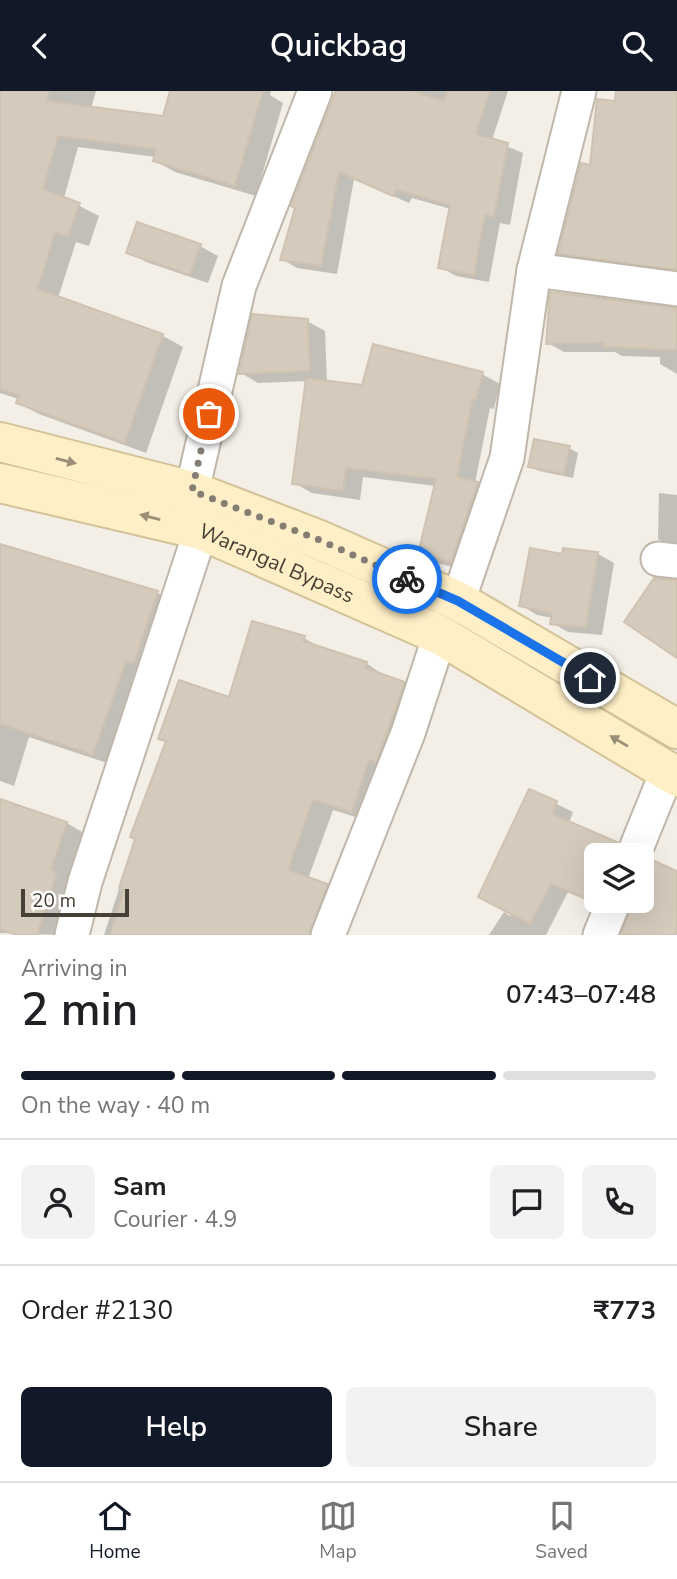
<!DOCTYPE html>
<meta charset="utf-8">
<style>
:root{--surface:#fff;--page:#f2f2f2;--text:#202124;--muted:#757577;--line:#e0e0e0;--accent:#111827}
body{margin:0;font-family:"Nunito Sans",sans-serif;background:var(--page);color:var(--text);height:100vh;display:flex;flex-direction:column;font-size:26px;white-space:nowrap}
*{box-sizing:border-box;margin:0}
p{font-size:23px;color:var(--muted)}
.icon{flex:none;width:38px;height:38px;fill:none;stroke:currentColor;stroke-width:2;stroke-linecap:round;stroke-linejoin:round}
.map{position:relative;height:844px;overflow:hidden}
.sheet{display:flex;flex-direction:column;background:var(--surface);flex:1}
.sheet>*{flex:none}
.buttons{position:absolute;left:584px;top:752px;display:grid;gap:14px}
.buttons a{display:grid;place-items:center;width:70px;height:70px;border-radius:10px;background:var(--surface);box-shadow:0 7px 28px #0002;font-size:35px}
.scale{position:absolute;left:21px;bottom:18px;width:108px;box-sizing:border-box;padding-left:7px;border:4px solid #464036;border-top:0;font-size:19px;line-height:24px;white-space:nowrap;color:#464036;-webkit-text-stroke:5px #fff;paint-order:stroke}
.pin{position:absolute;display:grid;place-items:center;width:60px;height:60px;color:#fff;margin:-30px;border:4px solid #fff;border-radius:50%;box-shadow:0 2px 7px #0007}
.courier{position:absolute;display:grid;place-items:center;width:70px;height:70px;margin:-35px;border:5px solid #1a73e8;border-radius:50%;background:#fff;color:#222;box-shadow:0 2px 9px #0007}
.head em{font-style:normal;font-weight:600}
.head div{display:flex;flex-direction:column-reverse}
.head{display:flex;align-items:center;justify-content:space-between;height:119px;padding:0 21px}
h1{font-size:46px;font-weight:600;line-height:52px}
.bar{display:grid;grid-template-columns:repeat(4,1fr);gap:10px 7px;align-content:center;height:84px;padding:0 21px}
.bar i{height:9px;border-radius:5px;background:var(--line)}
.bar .active{background:var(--accent)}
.bar p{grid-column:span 4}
.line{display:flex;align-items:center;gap:18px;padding:0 21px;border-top:2px solid var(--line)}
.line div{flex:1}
.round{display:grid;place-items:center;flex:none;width:74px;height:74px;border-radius:10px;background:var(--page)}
.primary-button{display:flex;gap:14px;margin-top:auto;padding:14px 21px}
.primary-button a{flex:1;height:80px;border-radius:10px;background:var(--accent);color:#fff;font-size:28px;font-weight:600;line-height:80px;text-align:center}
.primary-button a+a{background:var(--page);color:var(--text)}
header{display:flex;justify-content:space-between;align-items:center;height:91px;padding:0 21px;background:var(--accent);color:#fff;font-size:32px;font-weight:600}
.menu{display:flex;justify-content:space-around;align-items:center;height:98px;border-top:2px solid var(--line);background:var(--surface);font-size:19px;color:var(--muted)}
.menu a{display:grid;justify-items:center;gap:4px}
.menu .active{color:var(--accent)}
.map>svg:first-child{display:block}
.shadow{fill:#0003}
.building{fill:#d5cbbd;stroke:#d0c2b0;stroke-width:2}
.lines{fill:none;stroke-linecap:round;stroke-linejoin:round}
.minor-casing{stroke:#bfb7aa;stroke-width:37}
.secondary-casing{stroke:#d3c297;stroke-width:42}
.minor{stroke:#fff;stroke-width:33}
.secondary{stroke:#feefc6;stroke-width:38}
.oneway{fill:#998f77}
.done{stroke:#837d74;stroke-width:7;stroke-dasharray:0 12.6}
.route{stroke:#1a73e8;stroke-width:9}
.labels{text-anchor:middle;stroke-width:5;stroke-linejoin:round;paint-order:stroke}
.street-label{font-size:21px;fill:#464036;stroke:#fff}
</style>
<header><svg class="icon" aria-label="back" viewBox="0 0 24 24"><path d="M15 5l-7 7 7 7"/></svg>Quickbag<svg class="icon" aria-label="search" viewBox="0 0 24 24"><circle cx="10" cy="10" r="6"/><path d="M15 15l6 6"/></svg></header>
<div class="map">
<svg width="677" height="844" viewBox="0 0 677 844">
<rect width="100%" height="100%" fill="#f3efe7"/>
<!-- shadow -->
<g class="shadow">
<polygon points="1,0 96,0 91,18 165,27 172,0 271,0 270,4 283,12 256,105 175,81 155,70 156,66 78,56 64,107 99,125 89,155 76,151 58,207 163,245 183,256 146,362 39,323 18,312 19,308 0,302"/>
<polygon points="337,0 508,0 492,49 523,62 510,134 500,132 489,191 456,185 440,176 451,118 412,107 409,112 354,88 337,183 297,177 282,168"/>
<polygon points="617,0 677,0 677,185 576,171 560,162 616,12"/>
<polygon points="200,155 218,165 208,192 146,171 128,161"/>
<polygon points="677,218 677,283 660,273 660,266 622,265 615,261 564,261 548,252"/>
<polygon points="307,230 325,240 327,292 363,296 482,283 500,293 494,318 490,317 475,392 495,403 469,480 437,472 420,462 436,395 363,386 360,409 312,402 294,392 308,290 258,292 241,282"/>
<polygon points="569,357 578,362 573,387 539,380 530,375"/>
<polygon points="659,402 677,404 677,459 658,448"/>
<polygon points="0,454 113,487 158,502 177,513 113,674 29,646 14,695 0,690"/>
<polygon points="598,463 614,472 602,544 568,541 552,532 553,527 537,524 521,514 563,465"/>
<polygon points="304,547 323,558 366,572 385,585 423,603 372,731 333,719 308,788 328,795 325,795 305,844 242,844 221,837 219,844 104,844 167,651 160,647 230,608"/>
<polygon points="530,700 573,721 569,732 616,752 633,762 632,765 597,765 597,810 610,819 568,801 546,844 489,844 504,821 510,825 512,822"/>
<polygon points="0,710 67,732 87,744 60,844 0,842"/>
<polygon points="329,795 346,805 331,844 309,844"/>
</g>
<!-- building -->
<g class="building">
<polygon points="0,0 49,0 47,10 163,25 170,0 263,0 235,95 153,70 156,58 58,45 43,98 80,112 68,145 55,141 38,198 163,243 125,352 16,312 19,304 0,298"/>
<polygon points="336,0 413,0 444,10 447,0 490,0 476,43 508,52 494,126 485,124 474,184 438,177 450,114 396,99 393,105 339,81 321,175 280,169 295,117 291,115"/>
<polygon points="616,0 677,0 677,179 558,163 581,72 590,74 597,8 615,10"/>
<polygon points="137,131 201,153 190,184 126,162"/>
<polygon points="550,201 677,217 677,259 604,256 604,252 546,253"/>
<polygon points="252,223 308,228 310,280 239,283"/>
<polygon points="373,253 483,281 476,309 473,308 457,386 478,391 451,471 418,463 436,388 346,377 343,400 292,393 306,287 362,294"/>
<polygon points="534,348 570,355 564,383 528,376"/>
<polygon points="0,453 158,500 134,572 126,570 93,664 0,633"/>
<polygon points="530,457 562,463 563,457 598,461 586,536 550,533 552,522 519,515"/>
<polygon points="654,487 677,489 677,567 624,531"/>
<polygon points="252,530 305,545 303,550 367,571 365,577 405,591 376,671 369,669 352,721 313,709 288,779 328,793 309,844 110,844 124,799 119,797 135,748 130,746 166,650 158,648 179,589 229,606"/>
<polygon points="529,698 557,710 552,723 617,751 614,765 597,765 597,802 593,811 551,793 530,833 478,806"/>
<polygon points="0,708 67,731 51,779 57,781 37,844 17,844 0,838"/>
<polygon points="652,769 677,780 677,844 621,844 633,810 642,810 642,781"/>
</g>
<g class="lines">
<!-- minor casing -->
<g class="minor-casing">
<g id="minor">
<polyline points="534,179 677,198"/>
<polyline points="192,400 239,195 315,0"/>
<polyline points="658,468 677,470"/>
<polyline points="458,510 507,367 534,179 579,0"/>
<polyline points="633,765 668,679"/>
<polyline points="72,844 85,791 201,439"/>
<polyline points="328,844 408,642 440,544"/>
<polyline points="600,844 614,810"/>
</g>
</g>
<!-- secondary casing -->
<g class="secondary-casing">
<g id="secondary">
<polyline points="0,351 192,400 317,448 458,510 677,638"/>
<path id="s1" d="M0 392 201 439 440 544 677 686"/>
</g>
</g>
<!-- minor -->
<use href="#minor" class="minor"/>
<!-- secondary -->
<use href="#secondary" class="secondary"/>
</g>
<!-- one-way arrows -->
<defs><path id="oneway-solid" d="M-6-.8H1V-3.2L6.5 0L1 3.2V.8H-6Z" transform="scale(1.75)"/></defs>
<g class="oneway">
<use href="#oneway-solid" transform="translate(66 370) rotate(14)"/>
<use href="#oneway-solid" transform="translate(150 426) rotate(-166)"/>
<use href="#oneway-solid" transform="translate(619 650) rotate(-149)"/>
</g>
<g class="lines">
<!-- done -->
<polyline class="done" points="209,323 192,400 317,448 407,488"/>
<!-- route -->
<polyline class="route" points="407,488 458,510 590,587"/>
</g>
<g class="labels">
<!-- street labels -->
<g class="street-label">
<text dy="7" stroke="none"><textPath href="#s1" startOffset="289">Warangal Bypass</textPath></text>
</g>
</g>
</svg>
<div class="buttons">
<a><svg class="icon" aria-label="layers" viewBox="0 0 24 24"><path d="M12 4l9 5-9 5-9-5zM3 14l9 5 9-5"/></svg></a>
</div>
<div class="scale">20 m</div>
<div class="pin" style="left:209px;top:323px;background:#ea580c"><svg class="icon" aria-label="bag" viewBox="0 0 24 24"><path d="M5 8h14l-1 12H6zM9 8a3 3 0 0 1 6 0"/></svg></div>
<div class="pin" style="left:590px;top:587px;background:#1f2937"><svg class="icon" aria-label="home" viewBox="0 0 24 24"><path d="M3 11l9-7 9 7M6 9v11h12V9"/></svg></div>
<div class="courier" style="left:407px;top:488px"><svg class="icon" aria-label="bike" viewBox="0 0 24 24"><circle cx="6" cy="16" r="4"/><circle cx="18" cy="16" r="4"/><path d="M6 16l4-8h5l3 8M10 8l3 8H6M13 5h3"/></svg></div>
</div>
<section class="sheet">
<div class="head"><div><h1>2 min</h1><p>Arriving in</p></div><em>07:43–07:48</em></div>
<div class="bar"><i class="active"></i><i class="active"></i><i class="active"></i><i></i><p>On the way · 40 m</p></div>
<div class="line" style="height:126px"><a class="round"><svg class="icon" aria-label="person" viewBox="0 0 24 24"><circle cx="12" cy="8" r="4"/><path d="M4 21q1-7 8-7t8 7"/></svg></a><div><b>Sam</b><p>Courier · 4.9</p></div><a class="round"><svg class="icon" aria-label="chat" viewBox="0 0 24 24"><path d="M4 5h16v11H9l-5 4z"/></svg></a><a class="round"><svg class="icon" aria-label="phone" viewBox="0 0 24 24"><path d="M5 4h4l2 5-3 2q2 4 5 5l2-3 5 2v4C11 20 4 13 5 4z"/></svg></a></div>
<div class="line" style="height:91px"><div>Order #2130</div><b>₹773</b></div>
<div class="primary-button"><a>Help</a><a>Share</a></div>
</section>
<nav class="menu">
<a class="active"><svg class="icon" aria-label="home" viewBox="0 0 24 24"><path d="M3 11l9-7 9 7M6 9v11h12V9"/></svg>Home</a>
<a><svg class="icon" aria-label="map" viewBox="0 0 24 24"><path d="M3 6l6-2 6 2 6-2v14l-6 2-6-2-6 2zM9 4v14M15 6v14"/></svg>Map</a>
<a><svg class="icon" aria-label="saved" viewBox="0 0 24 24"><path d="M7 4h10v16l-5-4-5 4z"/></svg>Saved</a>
</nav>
